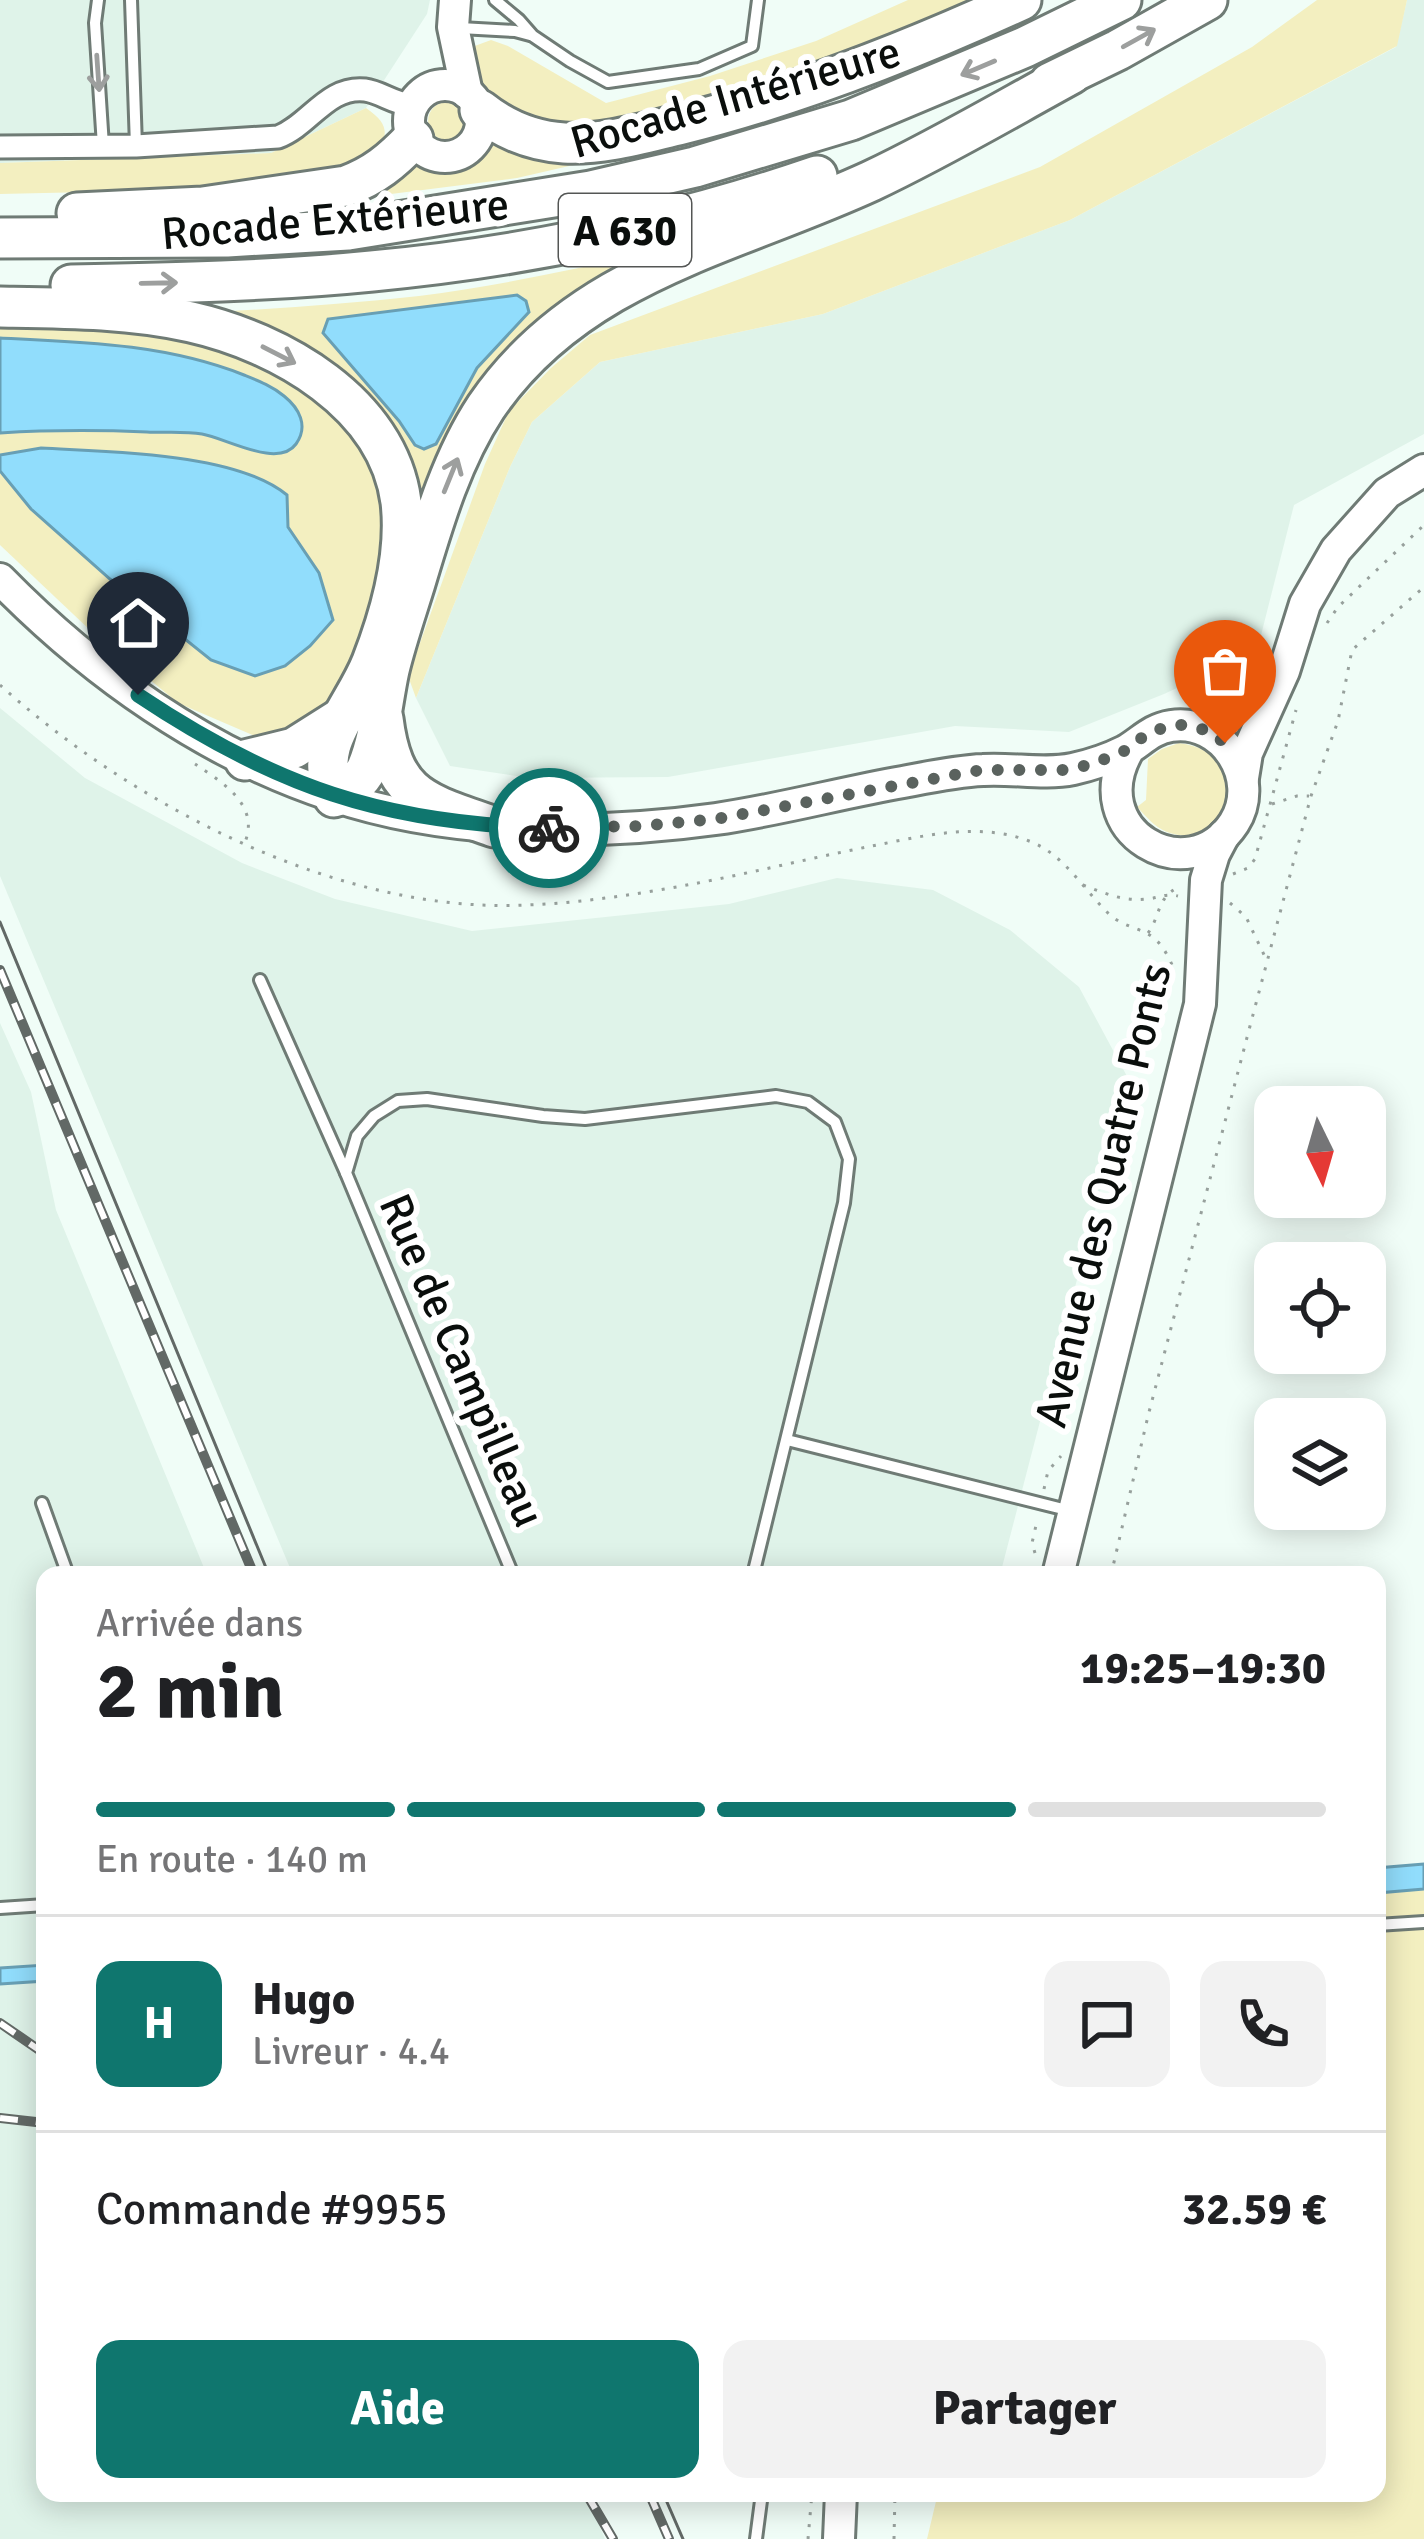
<!DOCTYPE html>
<html lang="fr">
<meta charset="utf-8">
<style>
:root{--surface:#fff;--page:#f2f2f2;--text:#202124;--muted:#757577;--line:#e0e0e0;--accent:#0f766e}
body{margin:0;font-family:Signika,sans-serif;background:var(--page);color:var(--text);height:100vh;display:flex;flex-direction:column;font-size:45px;white-space:nowrap}
*{box-sizing:border-box;margin:0}
p{font-size:39px;color:var(--muted)}
.icon{flex:none;width:66px;height:66px;fill:none;stroke:currentColor;stroke-width:2;stroke-linecap:round;stroke-linejoin:round}
.map{position:relative;flex:1;overflow:hidden}
.panel{position:absolute;left:36px;top:1566px;width:1350px;height:936px;display:flex;flex-direction:column;background:var(--surface);border-radius:24px;box-shadow:0 6px 30px #0003}
.panel>*{flex:none}
.needle{width:78px;rotate:175deg}
.controls{position:absolute;left:1254px;top:1086px;display:grid;gap:24px}
.controls a{display:grid;place-items:center;width:132px;height:132px;border-radius:24px;background:var(--surface);box-shadow:0 6px 30px #0003;font-size:60px}
.pin{position:absolute;display:grid;place-items:center;width:102px;height:102px;color:#fff;margin:-123px -51px;border-radius:50% 50% 50% 0;rotate:-45deg;box-shadow:0 0 12px #0007}
.pin .icon{rotate:45deg}
.courier{position:absolute;display:grid;place-items:center;width:120px;height:120px;margin:-60px;border:9px solid #0f766e;border-radius:50%;background:#fff;color:#222;box-shadow:0 3px 15px #0007}
.head em{font-style:normal;font-weight:700}
.head div{display:flex;flex-direction:column-reverse}
.head{display:flex;align-items:center;justify-content:space-between;height:204px;padding:0 60px}
h1{font-size:78px;font-weight:700;line-height:90px}
.bar{display:grid;grid-template-columns:repeat(4,1fr);gap:18px 12px;align-content:center;height:144px;padding:0 60px}
.bar i{height:15px;border-radius:9px;background:var(--line)}
.bar .on{background:var(--accent)}
.bar p{grid-column:span 4}
.line{display:flex;align-items:center;gap:30px;padding:0 60px;border-top:3px solid var(--line)}
.line div{flex:1}
.round{display:grid;place-items:center;flex:none;width:126px;height:126px;border-radius:24px;background:var(--page)}
.primary-button{display:flex;gap:24px;margin-top:auto;padding:24px 60px}
.primary-button a{flex:1;height:138px;border-radius:24px;background:var(--accent);color:#fff;font-size:48px;font-weight:700;line-height:138px;text-align:center}
.primary-button a+a{background:var(--page);color:var(--text)}
.map>svg:first-child{display:block}
.built{fill:#dff3e9}
.green{fill:#f3efc0}
.water{fill:#91ddfc;stroke:#689fb4;stroke-width:3}
.lines{fill:none;stroke-linecap:round;stroke-linejoin:round}
.lane-casing{stroke:#6f7b75;stroke-width:16}
.street-casing{stroke:#6f7b75;stroke-width:27}
.secondary-casing{stroke:#6f7b75;stroke-width:36}
.highway-casing{stroke:#6f7b75;stroke-width:45}
.path{stroke:#97a09c;stroke-width:3;stroke-dasharray:3 9;stroke-linecap:butt}
.lane{stroke:#fff;stroke-width:10}
.street{stroke:#fff;stroke-width:21}
.secondary{stroke:#fff;stroke-width:30}
.highway{stroke:#fff;stroke-width:39}
.tram{stroke:#626966;stroke-width:3}
.rail-casing{stroke:#626966;stroke-width:10}
.rail{stroke:#fff;stroke-width:6;stroke-dasharray:18;stroke-linecap:butt}
.oneway{stroke:#9d9f9e}
.done{stroke:#5a625e;stroke-width:12;stroke-dasharray:0 21.6}
.route{stroke:#0f766e;stroke-width:15}
.labels{text-anchor:middle;stroke-width:12;stroke-linejoin:round;paint-order:stroke}
.shield{fill:#fff;stroke:#545655;stroke-width:3}
.shield-label{font-size:42px;font-weight:bold;fill:#0a0e0c}
.street-label{font-size:45px;fill:#0a0e0c;stroke:#fff}
</style>
<div class="map">
<svg width="1424" height="2539" viewBox="0 0 1424 2539">
<rect width="100%" height="100%" fill="#f0fdf7"/>
<!-- built -->
<g class="built">
<polygon points="0,0 430,0 427,14 366,108 271,153 0,163"/>
<polygon points="1407,0 1424,0 1424,434 1294,505 1257,651 1164,694 1069,732 955,726 668,777 530,778 450,766 416,698 510,467 532,422 600,362 823,314 1070,220 1396,47"/>
<polygon points="0,708 85,778 242,863 335,899 472,931 729,904 837,878 933,890 1010,930 1079,987 1129,1080 1000,1575 293,1575 0,876"/>
<polygon points="0,1023 31,1092 56,1210 207,1575 45,1575 45,2493 586,2493 605,2539 0,2539"/>
</g>
<!-- green -->
<g class="green">
<polygon points="908,0 981,0 767,83 622,126 571,131 524,119 483,96 464,65 472,47 491,40 508,46 606,103 710,76 816,41"/>
<polygon points="1317,0 1407,0 1397,46 1070,220 823,314 600,362 532,422 510,467 416,698 408,676 485,464 509,411 551,368 590,335 1040,167 1252,47"/>
<circle cx="447" cy="121" r="19"/>
<path d="M366 108C394 127 386 138 372 163L263 188 0 194V163L271 153Z"/>
<path d="M498 139 617 155 517 178 383 195 378 180 405 157C450 177 468 181 498 139Z"/>
<path d="M656 252 578 294 416 539 393 435 198 313C272 309 346 304 419 296 499 286 578 268 656 252Z"/>
<polygon points="0,323 102,328 187,340 271,370 334,414 370,462 385,529 375,597 347,682 311,724 257,737 178,703 91,631 0,545"/>
<path d="M1179 743C1262 754 1228 855 1167 832 1154 827 1146 816 1137 807L1146 800 1148 759 1162 749Z"/>
<polygon points="1377,1883 1424,1886 1424,2539 927,2539 938,2493 1377,2493"/>
</g>
<!-- water -->
<g class="water">
<polygon points="517,295 526,301 529,312 477,368 436,444 424,449 415,445 399,421 323,333 328,319"/>
<path d="M0 338C83 342 166 344 244 375 259 381 272 386 284 396 299 408 309 426 296 444 278 469 226 438 202 434 184 431 165 433 147 432 98 430 49 430 0 433Z"/>
<path d="M41 448C107 452 235 452 287 495L288 527 319 573 333 620 310 646 285 666 255 676 211 660 110 579 31 509 0 471V455Z"/>
<polygon points="1424,1864 1424,1889 1377,1893 1377,1868"/>
<polygon points="45,1965 45,1981 0,1984 0,1968"/>
</g>
<g class="lines">
<!-- lane casing -->
<g class="lane-casing">
<g id="lane">
<polyline points="98,0 95,23 103,146"/>
<polyline points="131,0 136,146"/>
<polyline points="495,0 519,20 533,36 570,61 608,82 699,69 752,46 758,0"/>
<polyline points="460,28 515,31 530,35"/>
<polyline points="260,980 346,1173"/>
<polyline points="787,1440 1071,1511"/>
<polyline points="42,1503 68,1575"/>
<polyline points="513,1575 346,1173 357,1136 374,1116 398,1101 427,1099 543,1116 585,1119 776,1096 808,1102 835,1122 849,1159 844,1203 753,1575"/>
<polyline points="0,1908 45,1905"/>
<polyline points="1377,1925 1424,1922"/>
<polyline points="756,2539 762,2493"/>
</g>
</g>
<!-- street casing -->
<g class="street-casing">
<path id="street" d="M0 147 136 146 278 137C310 125 327 86 365 90 381 92 394 104 412 105"/>
</g>
<!-- secondary casing -->
<g class="secondary-casing">
<g id="secondary">
<polyline points="455,0 453,27 467,93"/>
<circle cx="445" cy="121" r="36"/>
<path d="M0 579C92 673 206 754 331 795 448 835 594 836 716 819 779 810 840 793 903 782 929 777 957 771 983 770 1013 768 1044 775 1073 769 1091 765 1109 759 1125 751 1141 742 1151 729 1171 726 1223 718 1262 779 1234 823 1189 892 1080 832 1129 749"/>
<polyline points="1243,778 1247,753 1284,671 1305,604 1336,550 1387,493 1424,470"/>
<polyline points="1058,1575 1200,1004 1206,880 1214,854 1224,835"/>
<polyline points="839,2539 841,2493"/>
</g>
</g>
<!-- highway casing -->
<g class="highway-casing">
<g id="highway">
<polyline points="1050,83 1118,50 1207,0"/>
<path d="M480 110C505 130 532 141 564 143 605 145 643 133 682 124 799 95 912 50 1021 0"/>
<path d="M77 213 203 207 346 186C374 176 392 161 413 139"/>
<polyline points="0,238 227,237 348,230 591,191 695,167 851,120 1025,47 1121,0"/>
<path d="M71 285C172 283 272 281 372 271 523 257 674 225 817 176"/>
<path d="M0 307C63 308 129 308 191 322 280 342 388 403 401 502 407 555 391 613 372 662 353 710 312 743 334 797 349 789 360 783 367 768 380 737 382 702 389 670 396 641 406 612 415 583 433 523 451 460 486 407 578 272 732 245 871 181 939 149 1005 110 1071 74"/>
<path d="M383 719C393 799 426 802 494 827"/>
<polyline points="245,760 294,748 343,717"/>
</g>
</g>
<!-- path -->
<g class="path">
<polyline points="1327,623 1338,607 1424,525"/>
<path d="M0 685C125 798 310 897 481 905 552 908 628 896 698 883 755 872 811 858 867 847 919 837 977 821 1029 841 1064 854 1083 889 1109 914 1124 928 1144 928 1156 940 1165 948 1170 961 1175 971"/>
<polyline points="1234,716 1231,708 1233,702 1244,698"/>
<path d="M195 764C222 782 260 805 245 842"/>
<polyline points="1272,804 1297,796 1309,796"/>
<polyline points="1233,874 1248,868 1255,859 1296,710"/>
<path d="M1083 885C1104 893 1124 902 1147 899 1159 898 1165 893 1178 896"/>
<polyline points="1230,903 1246,917 1266,959"/>
<path d="M1148 933C1160 917 1157 898 1177 888"/>
<polyline points="1044,1489 1048,1471 1061,1456"/>
<polyline points="1035,1553 1032,1543 1037,1521"/>
<polyline points="1111,1575 1148,1416 1250,1026 1311,796 1338,721 1352,650 1424,587"/>
<polyline points="808,2539 812,2493"/>
<polyline points="894,2539 895,2493"/>
</g>
<!-- lane -->
<use href="#lane" class="lane"/>
<!-- street -->
<use href="#street" class="street"/>
<!-- secondary -->
<use href="#secondary" class="secondary"/>
<!-- highway -->
<use href="#highway" class="highway"/>
<!-- tram -->
<g class="tram">
<polyline points="0,922 269,1575"/>
<polyline points="663,2493 683,2539"/>
</g>
<!-- rail casing -->
<g class="rail-casing">
<g id="rail">
<polyline points="0,970 254,1575"/>
<polyline points="0,2023 45,2054"/>
<polyline points="0,2118 45,2123"/>
<polyline points="586,2493 613,2539"/>
<polyline points="649,2493 669,2539"/>
</g>
</g>
<!-- rail -->
<use href="#rail" class="rail"/>
</g>
<!-- one-way arrows -->
<defs><path id="oneway-shaft" d="M-6 0H5M1.5-3L5.5 0L1.5 3" fill="none" stroke-width="1.6" stroke-linecap="round" stroke-linejoin="round" transform="scale(3)"/></defs>
<g class="oneway">
<use href="#oneway-shaft" transform="translate(1139 38) rotate(-29)"/>
<use href="#oneway-shaft" transform="translate(978 68) rotate(157)"/>
<use href="#oneway-shaft" transform="translate(98 73) rotate(86)"/>
<use href="#oneway-shaft" transform="translate(159 283) rotate(-1)"/>
<use href="#oneway-shaft" transform="translate(279 355) rotate(27)"/>
<use href="#oneway-shaft" transform="translate(451 475) rotate(-68)"/>
</g>
<g class="lines">
<!-- done -->
<polyline class="done" points="549,828 642,826 716,819 981,770 1066,770 1093,764 1129,749 1147,733 1174,725 1189,725 1208,731 1225,743"/>
<!-- route -->
<path class="route" d="M138 695C274 786 384 824 549 828"/>
</g>
<g class="labels">
<!-- shield labels -->
<rect class="shield" x="559" y="194" width="132" height="72" rx="9"/>
<g class="shield-label">
<text x="625" y="245">A 630</text>
</g>
<!-- street labels -->
<g class="street-label">
<text transform="translate(735 96) rotate(-16)" y="16">Rocade Intérieure</text>
<text transform="translate(335 218) rotate(-5)" y="16">Rocade Extérieure</text>
<text transform="translate(1102 1195) rotate(-77)" y="16">Avenue des Quatre Ponts</text>
<text transform="translate(463 1360) rotate(67)" y="16">Rue de Campilleau</text>
</g>
</g>
</svg>
<div class="controls">
<a><svg class="needle" viewBox="-14 -14 28 28"><path d="M0-13l5 13h-10z" fill="#e53935"/><path d="M0 13l5-13h-10z" fill="#757577"/></svg></a>
<a><svg class="icon" aria-label="locate" viewBox="0 0 24 24"><circle cx="12" cy="12" r="6"/><path d="M12 2v4M12 18v4M2 12h4M18 12h4"/></svg></a>
<a><svg class="icon" aria-label="layers" viewBox="0 0 24 24"><path d="M12 4l9 5-9 5-9-5zM3 14l9 5 9-5"/></svg></a>
</div>
<div class="pin" style="left:1225px;top:743px;background:#ea580c"><svg class="icon" aria-label="bag" viewBox="0 0 24 24"><path d="M5 8h14l-1 12H6zM9 8a3 3 0 0 1 6 0"/></svg></div>
<div class="pin" style="left:138px;top:695px;background:#1f2937"><svg class="icon" aria-label="home" viewBox="0 0 24 24"><path d="M3 11l9-7 9 7M6 9v11h12V9"/></svg></div>
<div class="courier" style="left:549px;top:828px"><svg class="icon" aria-label="bike" viewBox="0 0 24 24"><circle cx="6" cy="16" r="4"/><circle cx="18" cy="16" r="4"/><path d="M6 16l4-8h5l3 8M10 8l3 8H6M13 5h3"/></svg></div>
<section class="panel">
<div class="head"><div><h1>2 min</h1><p>Arrivée dans</p></div><em>19:25–19:30</em></div>
<div class="bar"><i class="on"></i><i class="on"></i><i class="on"></i><i></i><p>En route · 140 m</p></div>
<div class="line" style="height:216px"><b class="round" style="background:var(--accent);color:#fff">H</b><div><b>Hugo</b><p>Livreur · 4.4</p></div><a class="round"><svg class="icon" aria-label="chat" viewBox="0 0 24 24"><path d="M4 5h16v11H9l-5 4z"/></svg></a><a class="round"><svg class="icon" aria-label="phone" viewBox="0 0 24 24"><path d="M5 4h4l2 5-3 2q2 4 5 5l2-3 5 2v4C11 20 4 13 5 4z"/></svg></a></div>
<div class="line" style="height:156px"><div>Commande #9955</div><b>32.59 €</b></div>
<div class="primary-button"><a>Aide</a><a>Partager</a></div>
</section>
</div>
